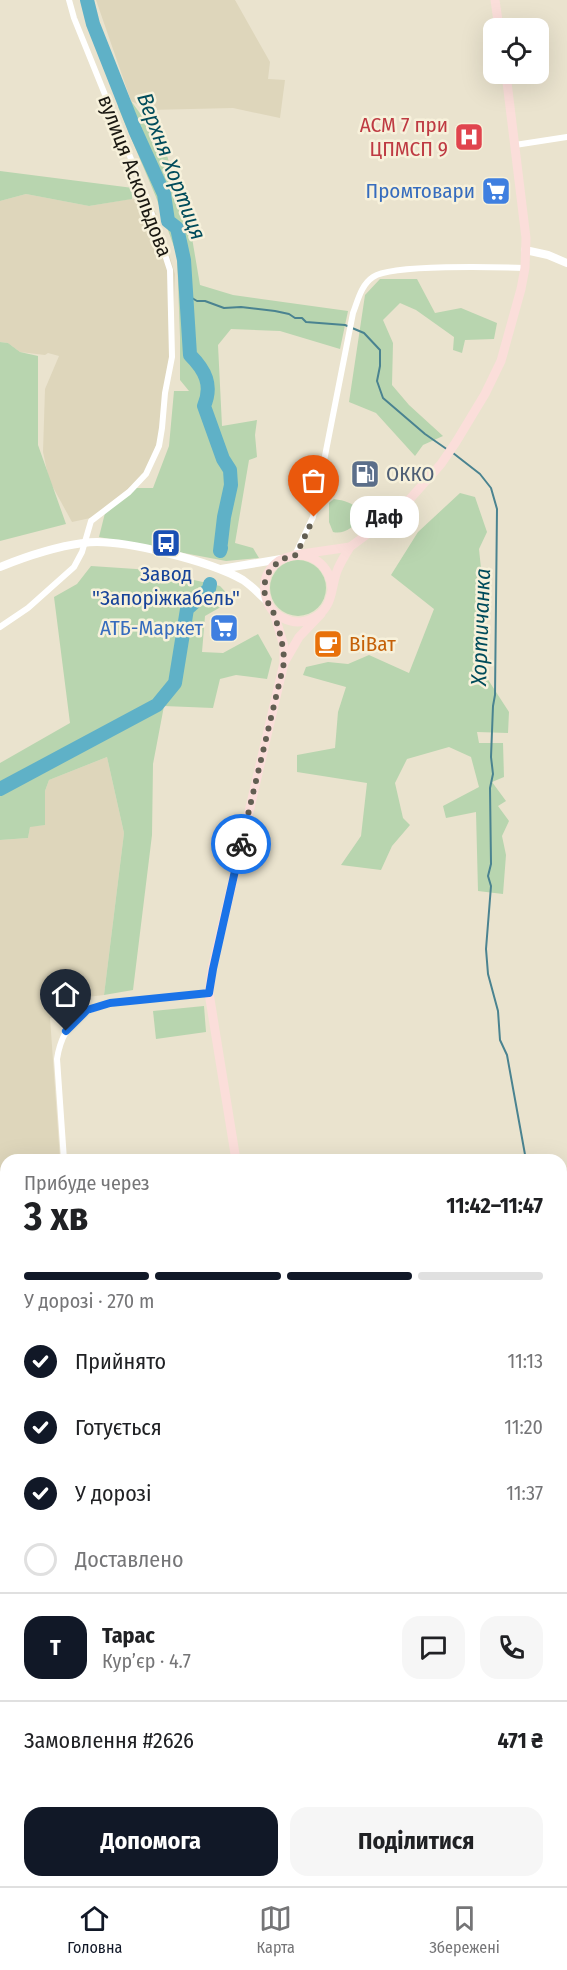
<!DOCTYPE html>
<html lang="uk">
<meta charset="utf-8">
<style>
:root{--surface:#fff;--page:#f6f6f6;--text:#202124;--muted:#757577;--line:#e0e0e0;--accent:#111827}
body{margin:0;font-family:"Fira Sans Condensed",sans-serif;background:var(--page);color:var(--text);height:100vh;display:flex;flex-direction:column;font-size:22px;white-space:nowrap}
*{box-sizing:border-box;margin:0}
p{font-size:20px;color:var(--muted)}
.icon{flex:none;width:33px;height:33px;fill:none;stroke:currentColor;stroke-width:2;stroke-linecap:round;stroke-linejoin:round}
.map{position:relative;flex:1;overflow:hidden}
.side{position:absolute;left:0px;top:1154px;width:567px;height:734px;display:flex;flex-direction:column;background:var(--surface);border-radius:18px 18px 0 0;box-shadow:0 6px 24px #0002}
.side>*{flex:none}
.controls{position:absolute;left:483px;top:18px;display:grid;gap:12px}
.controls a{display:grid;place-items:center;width:66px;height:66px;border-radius:12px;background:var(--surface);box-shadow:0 6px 24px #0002;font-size:30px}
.pin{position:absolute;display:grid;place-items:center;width:51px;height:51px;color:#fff;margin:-62px -26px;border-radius:50% 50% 50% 0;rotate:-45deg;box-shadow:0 0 6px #0007}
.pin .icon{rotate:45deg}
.courier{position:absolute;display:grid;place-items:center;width:60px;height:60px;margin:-30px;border:4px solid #1a73e8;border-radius:50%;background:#fff;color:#222;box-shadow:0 2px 8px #0007}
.bubble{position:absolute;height:42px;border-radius:18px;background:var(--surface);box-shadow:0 6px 24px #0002;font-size:20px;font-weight:700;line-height:42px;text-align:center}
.overview em{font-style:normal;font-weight:700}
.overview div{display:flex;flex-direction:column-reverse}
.overview{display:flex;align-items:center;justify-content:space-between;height:102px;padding:0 24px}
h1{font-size:39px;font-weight:700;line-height:45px}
.bar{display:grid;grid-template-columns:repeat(4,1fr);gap:9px 6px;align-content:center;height:72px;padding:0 24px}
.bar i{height:8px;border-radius:4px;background:var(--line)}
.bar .current{background:var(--accent)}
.bar p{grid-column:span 4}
.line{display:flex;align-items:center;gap:15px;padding:0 24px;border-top:2px solid var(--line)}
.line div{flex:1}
.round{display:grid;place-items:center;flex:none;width:63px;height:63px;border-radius:18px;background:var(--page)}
ol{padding:0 24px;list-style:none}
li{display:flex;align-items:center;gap:18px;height:66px}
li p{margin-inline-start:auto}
li .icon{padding:6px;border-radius:50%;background:var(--accent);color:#fff;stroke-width:4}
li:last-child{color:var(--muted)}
li i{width:33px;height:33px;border:3px solid var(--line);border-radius:50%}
.cta{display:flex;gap:12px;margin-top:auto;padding:12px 24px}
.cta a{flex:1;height:69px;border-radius:18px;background:var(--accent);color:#fff;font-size:24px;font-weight:700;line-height:69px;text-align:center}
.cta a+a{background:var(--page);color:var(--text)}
.menu{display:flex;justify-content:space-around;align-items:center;height:84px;border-top:2px solid var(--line);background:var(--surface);font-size:16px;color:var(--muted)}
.menu a{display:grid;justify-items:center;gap:3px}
.menu .current{color:var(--accent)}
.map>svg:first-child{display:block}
.built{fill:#ded6bb}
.green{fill:#b8d5af}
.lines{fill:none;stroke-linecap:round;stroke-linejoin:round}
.stream{stroke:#4a8390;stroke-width:2}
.river{stroke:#5fb1c7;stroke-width:14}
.minor{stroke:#fff;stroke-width:6}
.tertiary{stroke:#fff;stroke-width:8}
.primary{stroke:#fbdeda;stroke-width:9}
.done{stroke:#625e52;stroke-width:6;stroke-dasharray:0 10.8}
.route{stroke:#1a73e8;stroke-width:8}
.labels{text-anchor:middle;stroke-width:5;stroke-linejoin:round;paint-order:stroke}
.health-label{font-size:21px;fill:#be3a42;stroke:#f7f1db;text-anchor:end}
.street-label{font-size:21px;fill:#191710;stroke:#f7f1db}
.shop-label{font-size:21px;fill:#366cbe;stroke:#f7f1db;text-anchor:end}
.service-label{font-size:21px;fill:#4e5e75;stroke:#f7f1db;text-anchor:start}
.transit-label{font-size:21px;fill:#164399;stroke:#f7f1db}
.food-label{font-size:21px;fill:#c56008;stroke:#f7f1db;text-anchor:start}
.water-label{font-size:22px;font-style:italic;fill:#004c5b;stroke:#f7f1db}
</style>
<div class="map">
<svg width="567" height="1886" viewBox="0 0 567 1886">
<rect width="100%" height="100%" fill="#eae3ce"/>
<!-- built -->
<g class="built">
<polygon points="96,0 235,0 270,62 268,79 285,80 280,118 233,108 149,110 131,101"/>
<polygon points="26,194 89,206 148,196 157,216 175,274 172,357 162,428 146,474 95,517 72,522 49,480 43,452 45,389 59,356 48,353 45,355 20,352 8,343 0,342 0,201"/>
<polygon points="107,757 124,833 104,995 62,1000 63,1016 50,1018 60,1159 6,1160 6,1227 0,1228 0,840 28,838 30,826 45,825 45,791 49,780"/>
<polygon points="561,1439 567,1440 567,1561 561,1560"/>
</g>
<!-- green -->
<g class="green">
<polygon points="131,101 164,146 191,232 200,285 233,295 348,311 340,349 280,331 231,329 218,345 222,426 257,420 255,435 257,457 249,460 235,543 253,548 259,558 226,561 99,537 106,509 134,488 153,488 169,446 174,391 189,391 180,380 180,337 177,255 156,197 118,107"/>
<polygon points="0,171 133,188 132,199 89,206 26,194 0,201"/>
<polygon points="380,279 417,279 435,313 461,308 497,323 494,339 465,340 462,353 453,350 454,337 416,310 400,303 383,320 393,343 392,385 409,405 443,436 423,445 415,456 376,413 349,402 365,295"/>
<polygon points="0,342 8,343 20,352 38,356 38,445 66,524 0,541"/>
<polygon points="460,493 475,497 487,532 479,549 486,617 485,675 509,712 508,733 477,732 479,743 503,743 504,777 492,782 506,801 498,806 509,821 502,836 506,855 503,894 478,891 476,812 446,818 443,806 479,787 471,757 449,747 407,759 395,783 403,818 410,825 392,846 381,870 341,865 361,836 367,783 297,772 297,755 335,748 338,712 346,687 303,675 306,667 328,662 348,664 369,655 409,673 434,609 391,575 418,532"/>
<path d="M334 499C347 501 358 504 362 517 355 526 344 535 333 532L329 522V503Z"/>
<circle cx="298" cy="588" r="28"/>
<polygon points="91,566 151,570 220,586 233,600 205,616 202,652 223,653 258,634 272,659 267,679 236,675 220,679 213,708 164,706 153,764 152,835 133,990 104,995 124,833 107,757 49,780 45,791 45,825 30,827 28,838 0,840 0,763 70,723 54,597 77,584"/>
<polygon points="204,1006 206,1032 156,1039 153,1011"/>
</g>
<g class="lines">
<!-- stream -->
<g class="stream">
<polyline points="187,295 197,301 205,301 224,308 241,307 275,311 289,314 295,318 302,318 306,322 345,325 364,333 380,350 380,366 377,381 383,398 425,434 448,450"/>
<polyline points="453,453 480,474 491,488 497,509 495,695 493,706 491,757 493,774 490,788 491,864 488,876 491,886 486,949 488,974 498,1011 500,1040 507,1055 526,1160"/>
<polyline points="561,1272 567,1272"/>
</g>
<!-- river -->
<g class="river">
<path d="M87 0 93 24 135 130 164 194 168 221 177 228 184 260 190 355C205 370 213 385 204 406L223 459 230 470 231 485 224 517 220 551 221 548"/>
<polyline points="0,789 157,705 175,683 187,609 209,589 210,584"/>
</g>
<!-- minor -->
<g class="minor">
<polyline points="515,145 567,137"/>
<path d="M295 555 313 517 353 313C358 300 361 285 373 277 391 264 498 267 525 268"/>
<polyline points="0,627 28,608 74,567 82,552 91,521 129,492 146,474 159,446 162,428 165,393 172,357 170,270 146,196 74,18 69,0"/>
<path d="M64 1160 57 1059C65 1006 104 1003 148 999 169 997 189 995 209 993"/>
<polyline points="561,1619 567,1621"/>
<polyline points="561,1733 567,1735"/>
<polyline points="561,1840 567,1842"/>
<polyline points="490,1881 512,1886"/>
<polyline points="163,1886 164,1881"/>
<polyline points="287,1886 289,1881"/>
<polyline points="454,1886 456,1881"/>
</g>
<!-- tertiary -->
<g class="tertiary">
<polyline points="525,250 548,255 567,263"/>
<path d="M0 567C27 556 54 547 83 543 119 537 212 562 243 580 252 586 259 594 267 601"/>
<polyline points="221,569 281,559"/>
<polyline points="0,1282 6,1282"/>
<polyline points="561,1419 567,1420"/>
<polyline points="0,1453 6,1452"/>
<polyline points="21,1886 22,1881"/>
</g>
<!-- primary -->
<g class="primary">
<polyline points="495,0 499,28"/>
<polyline points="295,555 350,547 401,509 441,464 456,442 485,394 501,361 521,289 525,268 526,238 506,74"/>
<path d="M332 589C327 536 254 551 266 597 268 606 274 614 283 618 294 624 307 623 317 616 333 606 331 587 337 571 340 563 345 555 350 547"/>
<polyline points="274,613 284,646 284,661"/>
<polyline points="236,1160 209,993 212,969 284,663 299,637 321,614"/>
<polyline points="388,1881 390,1886"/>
</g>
</g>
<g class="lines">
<!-- done -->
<path class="done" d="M241 844 284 663C284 647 280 633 275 617 273 609 267 604 265 595 261 575 276 558 296 555L314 517"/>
<!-- route -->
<polyline class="route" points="66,1031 87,1010 110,1003 209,993 213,969 241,844"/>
</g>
<!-- icons -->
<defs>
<g id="hospital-square" transform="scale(1.5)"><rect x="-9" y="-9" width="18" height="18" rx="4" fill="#e0444e" stroke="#f7f1db"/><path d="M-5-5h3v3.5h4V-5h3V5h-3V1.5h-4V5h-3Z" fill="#fff"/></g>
<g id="supermarket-square" transform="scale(1.5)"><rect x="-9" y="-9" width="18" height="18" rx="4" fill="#3f7fe0" stroke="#f7f1db"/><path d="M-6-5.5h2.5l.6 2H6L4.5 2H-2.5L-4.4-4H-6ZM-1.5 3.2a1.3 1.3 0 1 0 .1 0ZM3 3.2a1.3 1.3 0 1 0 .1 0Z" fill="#fff"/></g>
<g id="fuel-square" transform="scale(1.5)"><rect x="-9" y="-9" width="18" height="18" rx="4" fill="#5c6f8a" stroke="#f7f1db"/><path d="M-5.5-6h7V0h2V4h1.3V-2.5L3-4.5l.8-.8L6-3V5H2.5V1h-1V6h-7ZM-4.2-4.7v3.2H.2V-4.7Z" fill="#fff"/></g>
<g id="bus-square" transform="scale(1.5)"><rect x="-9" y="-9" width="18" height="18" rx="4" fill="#1a4fb4" stroke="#f7f1db"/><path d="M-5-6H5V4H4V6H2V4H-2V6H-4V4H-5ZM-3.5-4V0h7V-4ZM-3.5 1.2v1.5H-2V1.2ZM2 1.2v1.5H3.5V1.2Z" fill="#fff"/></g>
<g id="cafe-square" transform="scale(1.5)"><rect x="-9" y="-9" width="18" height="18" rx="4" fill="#e8710a" stroke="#f7f1db"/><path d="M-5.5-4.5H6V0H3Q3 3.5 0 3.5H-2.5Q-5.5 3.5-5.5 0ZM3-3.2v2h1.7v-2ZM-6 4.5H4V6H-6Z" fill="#fff"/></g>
</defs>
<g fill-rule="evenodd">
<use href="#hospital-square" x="469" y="137"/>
<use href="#supermarket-square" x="496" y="191"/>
<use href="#fuel-square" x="365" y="474"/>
<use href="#bus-square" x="166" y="543"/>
<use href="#supermarket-square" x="224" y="628"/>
<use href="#cafe-square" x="328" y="644"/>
</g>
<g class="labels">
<!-- health labels -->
<g class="health-label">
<text x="448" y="132">АСМ 7 при<tspan x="448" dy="24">ЦПМСП 9</tspan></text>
</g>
<!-- street labels -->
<g class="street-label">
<text transform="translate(135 176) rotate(69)" y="7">вулиця Аскольдова</text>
</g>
<!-- shop labels -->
<g class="shop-label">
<text x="475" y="198">Промтовари</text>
<text x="203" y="635">АТБ-Маркет</text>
</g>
<!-- service labels -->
<g class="service-label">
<text x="386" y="481">ОККО</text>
</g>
<!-- transit labels -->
<g class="transit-label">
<text x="166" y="581">Завод<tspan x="166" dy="24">"Запоріжкабель"</tspan></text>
</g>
<!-- food labels -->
<g class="food-label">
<text x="349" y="651">ВіВат</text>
</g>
<!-- water labels -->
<g class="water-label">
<text transform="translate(172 166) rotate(69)" y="8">Верхня Хортиця</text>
<text transform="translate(480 627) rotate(-88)" y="8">Хортичанка</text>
</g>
</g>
</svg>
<div class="controls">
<a><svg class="icon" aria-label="locate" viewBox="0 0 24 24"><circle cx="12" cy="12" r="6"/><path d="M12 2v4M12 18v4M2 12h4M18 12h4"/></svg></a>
</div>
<div class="pin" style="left:314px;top:517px;background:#ea580c"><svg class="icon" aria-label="bag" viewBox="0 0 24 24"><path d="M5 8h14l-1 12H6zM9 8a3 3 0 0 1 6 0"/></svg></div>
<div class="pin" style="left:66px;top:1031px;background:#1f2937"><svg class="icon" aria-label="home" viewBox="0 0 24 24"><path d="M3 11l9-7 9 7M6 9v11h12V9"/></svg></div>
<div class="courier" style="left:241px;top:844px"><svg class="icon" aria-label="bike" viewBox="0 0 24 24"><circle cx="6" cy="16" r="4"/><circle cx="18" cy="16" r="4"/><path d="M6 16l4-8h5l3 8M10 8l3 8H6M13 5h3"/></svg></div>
<div class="bubble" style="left:350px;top:496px;width:69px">Даф</div>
<section class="side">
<div class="overview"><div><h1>3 хв</h1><p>Прибуде через</p></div><em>11:42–11:47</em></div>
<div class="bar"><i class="current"></i><i class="current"></i><i class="current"></i><i></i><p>У дорозі · 270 m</p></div>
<ol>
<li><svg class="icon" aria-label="check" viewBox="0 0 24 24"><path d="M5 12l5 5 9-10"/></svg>Прийнято<p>11:13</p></li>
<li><svg class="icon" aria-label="check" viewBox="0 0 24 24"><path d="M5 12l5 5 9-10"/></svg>Готується<p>11:20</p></li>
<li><svg class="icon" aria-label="check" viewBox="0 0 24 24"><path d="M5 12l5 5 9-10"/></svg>У дорозі<p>11:37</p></li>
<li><i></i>Доставлено</li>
</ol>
<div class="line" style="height:108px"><b class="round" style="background:var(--accent);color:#fff">Т</b><div><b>Тарас</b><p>Кур’єр · 4.7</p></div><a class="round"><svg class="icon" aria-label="chat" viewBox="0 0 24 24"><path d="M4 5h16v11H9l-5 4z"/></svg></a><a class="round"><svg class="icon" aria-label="phone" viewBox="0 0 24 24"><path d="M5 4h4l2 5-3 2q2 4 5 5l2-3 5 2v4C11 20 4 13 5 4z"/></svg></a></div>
<div class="line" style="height:78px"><div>Замовлення #2626</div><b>471 ₴</b></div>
<div class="cta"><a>Допомога</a><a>Поділитися</a></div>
</section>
</div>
<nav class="menu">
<a class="current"><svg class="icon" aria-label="home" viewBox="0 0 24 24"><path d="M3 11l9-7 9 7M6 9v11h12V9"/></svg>Головна</a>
<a><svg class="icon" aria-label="map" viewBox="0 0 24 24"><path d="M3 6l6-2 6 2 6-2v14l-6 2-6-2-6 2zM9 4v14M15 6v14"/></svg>Карта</a>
<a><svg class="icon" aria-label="saved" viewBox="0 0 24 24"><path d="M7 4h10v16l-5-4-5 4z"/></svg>Збережені</a>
</nav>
